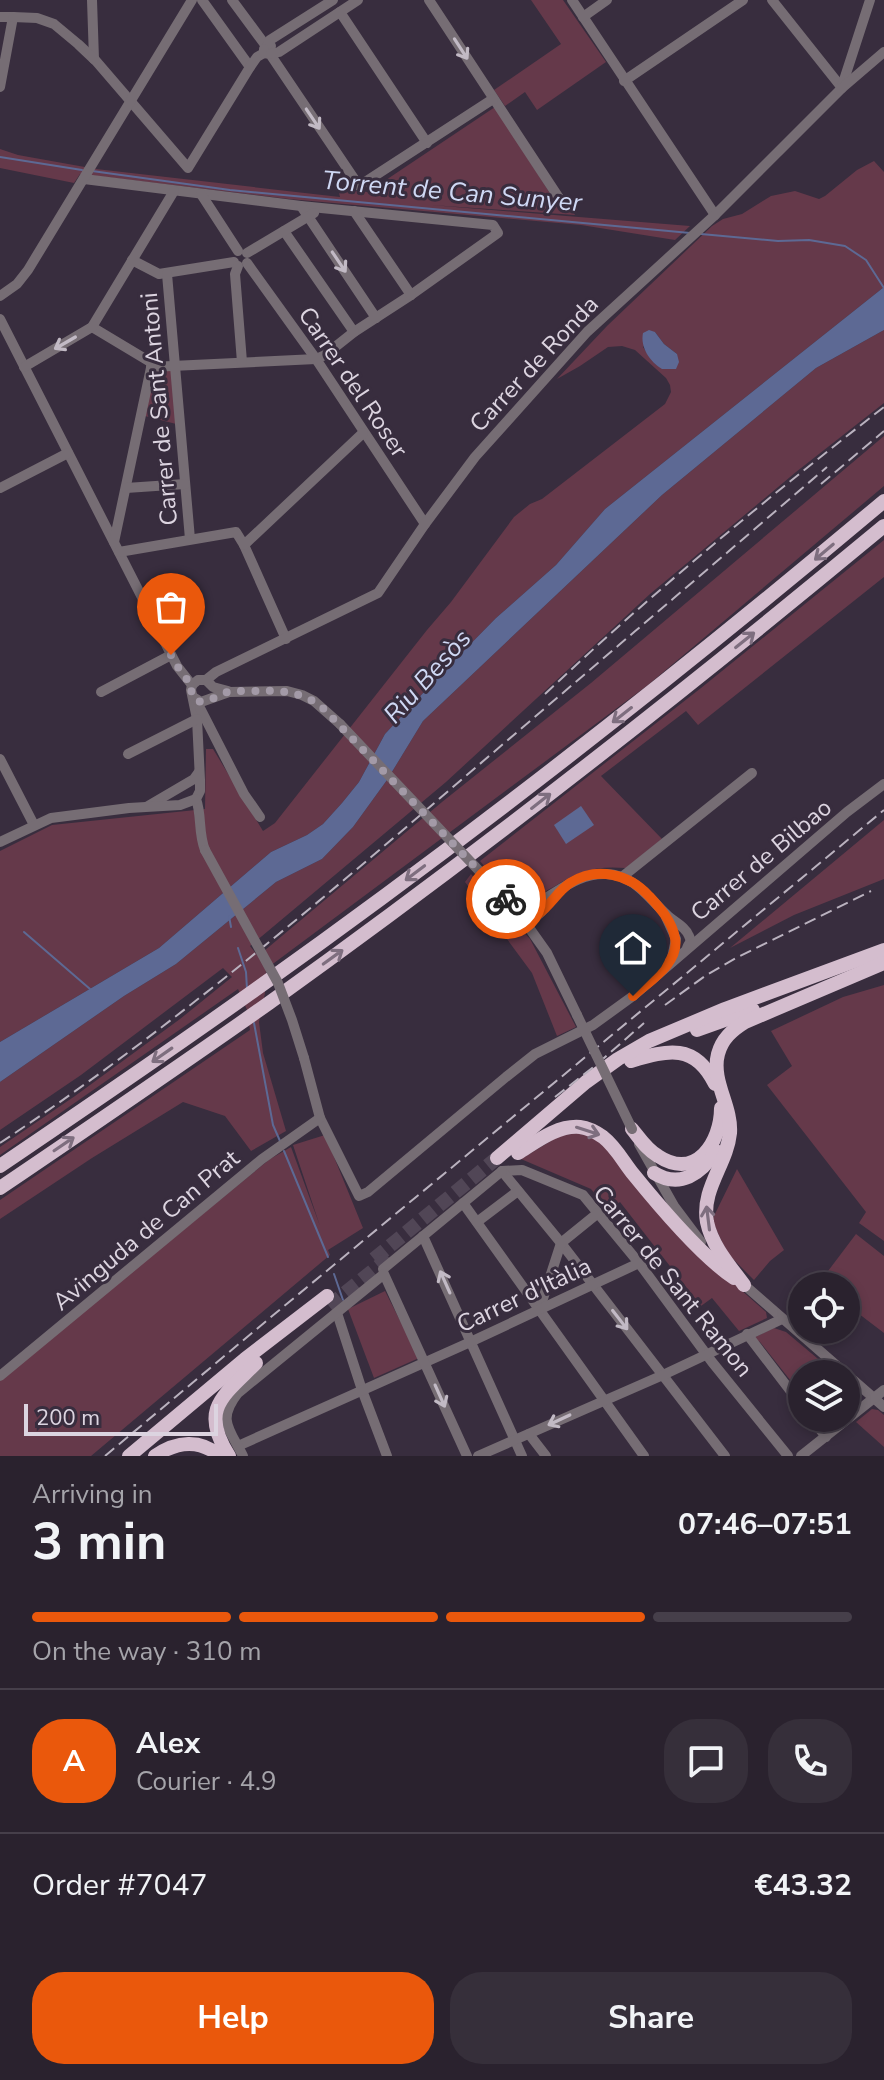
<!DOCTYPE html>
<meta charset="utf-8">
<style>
:root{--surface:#2a222e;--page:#362f3a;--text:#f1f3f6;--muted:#a5a4aa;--line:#463f4a;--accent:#ea580c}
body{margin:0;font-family:"Nunito Sans",sans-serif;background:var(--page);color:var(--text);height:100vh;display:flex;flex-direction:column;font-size:30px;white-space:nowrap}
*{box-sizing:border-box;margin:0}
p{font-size:26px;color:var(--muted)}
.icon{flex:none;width:44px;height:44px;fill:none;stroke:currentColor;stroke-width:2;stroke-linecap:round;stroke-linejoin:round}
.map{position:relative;height:1456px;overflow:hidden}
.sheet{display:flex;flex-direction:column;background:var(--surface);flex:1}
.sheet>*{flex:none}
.tools{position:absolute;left:788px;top:1272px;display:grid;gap:16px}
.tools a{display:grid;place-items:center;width:72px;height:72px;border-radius:50%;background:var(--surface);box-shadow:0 4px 12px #0003,0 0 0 2px var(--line);font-size:40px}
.scale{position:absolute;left:24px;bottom:20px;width:194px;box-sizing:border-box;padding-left:8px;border:4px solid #dcd4e0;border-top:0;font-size:22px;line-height:28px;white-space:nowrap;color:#dcd4e0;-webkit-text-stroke:6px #382d3e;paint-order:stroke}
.pin{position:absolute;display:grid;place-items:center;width:68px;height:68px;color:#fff;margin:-82px -34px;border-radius:50% 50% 50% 0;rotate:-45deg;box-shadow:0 0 8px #0007}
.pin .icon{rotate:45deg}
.courier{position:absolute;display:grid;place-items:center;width:80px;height:80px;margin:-40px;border:6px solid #ea580c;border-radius:50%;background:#fff;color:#222;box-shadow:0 2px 10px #0007}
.head em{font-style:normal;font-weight:700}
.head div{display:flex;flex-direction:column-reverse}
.head{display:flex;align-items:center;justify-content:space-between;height:136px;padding:0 32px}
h1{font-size:52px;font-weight:700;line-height:60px}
.bar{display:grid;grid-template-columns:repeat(4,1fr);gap:12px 8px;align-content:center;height:96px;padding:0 32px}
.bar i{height:10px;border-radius:6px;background:var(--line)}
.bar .on{background:var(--accent)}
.bar p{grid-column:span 4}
.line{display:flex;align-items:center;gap:20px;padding:0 32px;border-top:2px solid var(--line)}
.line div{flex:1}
.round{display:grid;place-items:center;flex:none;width:84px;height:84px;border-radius:32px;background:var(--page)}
.cta{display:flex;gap:16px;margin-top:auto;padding:16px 32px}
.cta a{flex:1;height:92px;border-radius:32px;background:var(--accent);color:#fff;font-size:32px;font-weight:700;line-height:92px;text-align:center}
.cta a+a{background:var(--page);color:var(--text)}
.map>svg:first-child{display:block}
.green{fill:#65394a;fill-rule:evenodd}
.water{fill:#5d6994}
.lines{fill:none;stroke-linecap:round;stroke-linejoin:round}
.stream{stroke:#5d6994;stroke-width:2}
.highway-tunnel{stroke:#514656;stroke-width:14;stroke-dasharray:14 7;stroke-linecap:butt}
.minor{stroke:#766d74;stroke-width:10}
.highway{stroke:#d4bdce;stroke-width:14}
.rail{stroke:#bab2bf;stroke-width:2;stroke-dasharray:12 6;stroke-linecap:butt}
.minor-bridge{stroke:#766d74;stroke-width:10}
.oneway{stroke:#c2bac5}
.oneway2{stroke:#7e6e7f}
.done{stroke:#a39aa7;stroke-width:8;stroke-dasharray:0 14.4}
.route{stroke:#ea580c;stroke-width:10}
.labels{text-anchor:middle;stroke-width:6;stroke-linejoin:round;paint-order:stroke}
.street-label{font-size:24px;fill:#dcd4e0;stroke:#382d3e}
.water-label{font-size:26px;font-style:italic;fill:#cfd8f4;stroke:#382d3e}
</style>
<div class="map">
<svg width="884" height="1456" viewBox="0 0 884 1456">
<rect width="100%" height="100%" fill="#382d3e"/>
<!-- green -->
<g class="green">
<polygon points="531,0 563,0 606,62 537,110 525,92 505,106 494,90 561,44"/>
<polygon points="495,107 560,209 572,209 575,215 431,205 690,226 675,240 581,225 289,199 80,174 74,183 0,168 0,149 18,155 96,169 340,197 338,189 348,183 354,191 368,192"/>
<path d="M874 161 884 172V287L605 509 556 565 496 618 437 678 385 734 359 782 342 803 323 824 307 835 271 852 159 948 0 1042V851L52 825 205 809 206 749H213L263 831 275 823 427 630 451 602 514 517 530 504 542 499 665 404 671 392 670 385 666 378 635 350 622 346 608 347 580 366 557 379 607 326 712 226 723 219 742 214 771 196 795 191 819 199 825 196 857 170ZM655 332 664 344 677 354 673 369C653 367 654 363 643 347Z"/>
<polygon points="884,330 884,403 796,472 650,594 446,782 250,946 258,956 442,802 591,683 884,436 884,486 648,685 266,969 265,993 259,1022 263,1053 286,1131 251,1151 225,1116 183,1102 92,1158 0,1219 0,1200 250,1030 247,1010 238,989 0,1155 0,1147 75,1096 180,1019 232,977 223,968 81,1075 0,1130 0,1082 124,996 176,964 276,882 322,859 353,827 387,780 423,721 662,495 816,368"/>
<polygon points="172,365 180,425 141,415 150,370"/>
<path d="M884 540V577L698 725 686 711 601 776 662 839 626 868C611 867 597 867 583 872 559 879 532 909 509 893 498 885 489 871 480 861L701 688Z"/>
<polygon points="884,820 884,879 794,915 730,948"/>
<polygon points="471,874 530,939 576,1027 557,1036 532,973 465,882"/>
<polygon points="884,985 884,1241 859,1223 866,1212 767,1085 792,1066 771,1031 843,997"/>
<polygon points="577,1133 595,1138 611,1153 705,1258 766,1312 767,1318 739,1331 712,1298 701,1306 620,1202 608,1210 591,1189 521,1159 559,1136"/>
<polygon points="325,1135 363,1228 328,1250 330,1255 91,1456 0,1456 0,1380 270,1159 291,1147 320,1226 293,1145"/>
<polygon points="737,1169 784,1250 770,1261 754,1280 727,1253 712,1220"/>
<polygon points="856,1234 884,1256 884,1333 846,1304 846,1286 823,1286 819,1283"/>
<polygon points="385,1291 419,1358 374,1378 348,1309"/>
<polygon points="774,1328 786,1332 836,1374 802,1374 802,1395 760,1342 753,1338"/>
<polygon points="872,1409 878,1410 884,1415 884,1447 856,1422"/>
</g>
<!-- water -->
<g class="water">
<polygon points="884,287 884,330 816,368 662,495 423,721 387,780 353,827 322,859 276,882 176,964 124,996 0,1082 0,1042 159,948 271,852 307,835 323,824 342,803 359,782 385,734 437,678 496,618 556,565 605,509"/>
<path d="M649 330 655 332 664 344 677 354 679 362 676 369H662C650 362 640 347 643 333Z"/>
<polygon points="581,806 594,825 566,844 554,825"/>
</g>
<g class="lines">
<!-- stream -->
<g class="stream">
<polyline points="0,157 82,170"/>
<polyline points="92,171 230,190 690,233"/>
<polyline points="701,234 778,241 809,240 845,246 866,260 884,288"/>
<polyline points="229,916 231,927"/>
<polyline points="24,932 90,989"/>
<polyline points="238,948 246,972 247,989"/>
<polyline points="254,1023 273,1125 280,1141"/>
<polyline points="284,1151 328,1257"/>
<polyline points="334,1274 343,1300"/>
</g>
<!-- highway-tunnel -->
<g class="highway-tunnel">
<polyline points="374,1259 497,1158"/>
<polyline points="329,1306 391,1256"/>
</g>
<!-- minor -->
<g class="minor">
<polyline points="92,0 94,59"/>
<polyline points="202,0 250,67"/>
<polyline points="232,0 266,46 271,46"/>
<polyline points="429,0 563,204"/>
<polyline points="572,0 715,215"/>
<polyline points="772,0 842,88"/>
<polyline points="340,12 427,143"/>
<polyline points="0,17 13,17 0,87"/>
<polyline points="13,17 37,18 54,24 78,44 96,61 188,168 250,67 257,57 264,53"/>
<polyline points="583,17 607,0"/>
<polyline points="267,46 270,40 333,0"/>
<polyline points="264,49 264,53 270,54 359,186 493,99"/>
<polyline points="271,54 279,52 358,0"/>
<polyline points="624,81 743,0"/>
<polyline points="842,86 870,0"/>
<polyline points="84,179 301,206 493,225 498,233 411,295 354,332 325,355 316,359 151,367"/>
<polyline points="201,194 238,251"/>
<polyline points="301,206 376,318"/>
<polyline points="354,211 411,295"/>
<polyline points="284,231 354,332"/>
<polyline points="247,253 314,213"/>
<polyline points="132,260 159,274 234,262"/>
<polyline points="247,263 316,359 425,524"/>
<polyline points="238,266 235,274 242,362"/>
<polyline points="167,274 190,539"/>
<polyline points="0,296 17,284 28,270 192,0"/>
<polyline points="0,319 177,666 192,685"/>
<polyline points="92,327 152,363 114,542"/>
<polyline points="24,367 92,327 174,191"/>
<polyline points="0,488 68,453"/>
<polyline points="126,488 185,484"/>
<polyline points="244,545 286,639"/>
<polyline points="119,552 236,532 244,545 363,433"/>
<polyline points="206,680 216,672 378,593 425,524 475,457 587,332 715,215 842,88 884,52"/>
<path d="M192 685 191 690 197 719 200 780V791L196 799C202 815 198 833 205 850"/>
<polyline points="192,685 198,680 206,680 213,687 228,691"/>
<polyline points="101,692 171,655"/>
<polyline points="193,697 201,702 229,692 287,691 302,695 314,701 340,724"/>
<polyline points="200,708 244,794 260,817"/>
<polyline points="128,754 197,719"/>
<polyline points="0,759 34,825"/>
<polyline points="148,806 194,779 199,772"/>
<polyline points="0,842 51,818 129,808 180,805 196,799"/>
<polyline points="485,877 520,915 547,953 577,1015"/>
<polyline points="622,877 752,773"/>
<polyline points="666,917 676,939 672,958"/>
<path d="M522 918C539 922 544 907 554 896"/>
<path d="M526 922C525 907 537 903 549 896 567 885 584 873 606 874 635 875 648 898 667 915 673 921 686 927 689 936 692 942 689 943 687 948"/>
<polyline points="304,1058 320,1118 359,1196 368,1192 506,1077 535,1054 593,1025 633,996 847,812 884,784"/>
<polyline points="639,1144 674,1206 701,1242"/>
<polyline points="502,1171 522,1170 583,1195 639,1263 712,1362 788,1456"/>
<polyline points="502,1171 561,1243 725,1456"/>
<polyline points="463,1203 644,1456"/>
<polyline points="477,1222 518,1191"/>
<polyline points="423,1236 522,1456"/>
<polyline points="383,1269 502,1171"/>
<polyline points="741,1282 884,1407"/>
<polyline points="540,1308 561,1243 598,1213"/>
<polyline points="338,1316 362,1390 387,1456"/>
<polyline points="747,1334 802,1406"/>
<polyline points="0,1376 262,1159 320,1118"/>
<polyline points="811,1418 826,1437"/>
<polyline points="529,1434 546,1456"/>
<polyline points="238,1446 466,1344 639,1263"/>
<path d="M243 1456C229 1428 217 1420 238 1393L384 1274 467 1456"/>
<polyline points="478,1456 663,1375 782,1319"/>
<polyline points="801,1456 884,1390"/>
</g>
<!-- highway -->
<g class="highway">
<polyline points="697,1030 753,1010"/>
<path d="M631 1061C668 1050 695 1043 715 1084"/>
<path d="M632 1129C640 1139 647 1150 658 1156 696 1181 721 1142 721 1108"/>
<path d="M518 1153C536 1142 557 1125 580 1127 588 1128 596 1132 603 1137 616 1147 624 1163 634 1175 660 1207 701 1256 734 1278"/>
<polyline points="497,1158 586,1082 618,1059 649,1041 725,1009 884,950"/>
<path d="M0 1166C87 1107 174 1048 259 987 474 834 682 671 884 501"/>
<path d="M654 1173C680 1189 701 1174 716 1151"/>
<path d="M0 1188C90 1127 180 1066 269 1003 480 852 684 692 884 526"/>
<path d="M744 1285C730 1266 712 1246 707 1222 701 1189 727 1164 730 1133 732 1106 711 1081 718 1054 722 1039 732 1030 745 1022L884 963"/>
<polyline points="129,1456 245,1359 327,1296"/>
<path d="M155 1456C177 1441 200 1439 220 1456"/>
<path d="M229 1456C199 1409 223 1396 256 1363"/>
</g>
<!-- rail -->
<g class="rail">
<polyline points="821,484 884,431"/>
<path d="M545 694C653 592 767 498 884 407"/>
<polyline points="665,1005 705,976 736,958 871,891"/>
<polyline points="555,1097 596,1065 644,1023"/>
<path d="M0 1143C158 1038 303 916 446 793 573 684 700 576 827 467"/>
<polyline points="105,1456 277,1312 884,810"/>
</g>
<!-- minor-bridge -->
<g class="minor-bridge">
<polyline points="340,724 485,877"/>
<polyline points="205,850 278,983 292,1020 304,1058"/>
<polyline points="577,1015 632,1129"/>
</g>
</g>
<!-- one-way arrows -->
<defs><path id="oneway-shaft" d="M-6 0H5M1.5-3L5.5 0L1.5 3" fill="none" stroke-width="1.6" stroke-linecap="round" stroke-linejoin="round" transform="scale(2)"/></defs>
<g class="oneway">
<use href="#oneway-shaft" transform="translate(461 49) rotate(57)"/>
<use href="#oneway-shaft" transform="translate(313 119) rotate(56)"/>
<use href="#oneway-shaft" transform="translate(339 262) rotate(56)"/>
<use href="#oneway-shaft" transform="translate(65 343) rotate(150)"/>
<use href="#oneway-shaft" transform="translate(445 1282) rotate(-114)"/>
<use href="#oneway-shaft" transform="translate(620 1320) rotate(52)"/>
<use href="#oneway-shaft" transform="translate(440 1396) rotate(66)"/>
<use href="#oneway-shaft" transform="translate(559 1420) rotate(155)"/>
</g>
<g class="oneway2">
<use href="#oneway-shaft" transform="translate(824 552) rotate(140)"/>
<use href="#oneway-shaft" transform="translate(745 640) rotate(-39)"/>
<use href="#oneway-shaft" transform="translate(622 715) rotate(142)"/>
<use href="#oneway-shaft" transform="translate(541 801) rotate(-38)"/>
<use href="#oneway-shaft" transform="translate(415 873) rotate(143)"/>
<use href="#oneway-shaft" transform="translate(333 957) rotate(-36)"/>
<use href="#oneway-shaft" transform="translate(162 1055) rotate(145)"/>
<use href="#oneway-shaft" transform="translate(588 1131) rotate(18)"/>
<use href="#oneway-shaft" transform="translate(64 1144) rotate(-34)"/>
<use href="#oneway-shaft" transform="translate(708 1218) rotate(-97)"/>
</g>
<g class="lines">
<!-- done -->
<path class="done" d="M171 655 182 674 192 685C191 691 190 698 198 701 207 705 218 694 228 692 236 691 245 691 253 691 279 690 299 691 321 706L506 899"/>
<!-- route -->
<path class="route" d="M506 899 522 918C542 922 554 893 570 883 597 866 629 874 649 896 660 908 672 921 675 938 680 963 649 981 633 996"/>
</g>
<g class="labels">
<!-- street labels -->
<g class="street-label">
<text transform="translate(534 364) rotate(-47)" y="8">Carrer de Ronda</text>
<text transform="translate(353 382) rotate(56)" y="8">Carrer del Roser</text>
<text transform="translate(159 409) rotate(-95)" y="8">Carrer de Sant Antoni</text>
<text transform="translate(761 860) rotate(-40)" y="8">Carrer de Bilbao</text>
<text transform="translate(146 1230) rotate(-40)" y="8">Avinguda de Can Prat</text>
<text transform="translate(673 1281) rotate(51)" y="8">Carrer de Sant Ramon</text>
<text transform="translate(524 1295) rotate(-25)" y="8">Carrer d'Itàlia</text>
</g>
<!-- water labels -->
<g class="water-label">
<text transform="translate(452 191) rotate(5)" y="9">Torrent de Can Sunyer</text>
<text transform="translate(427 676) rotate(-48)" y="9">Riu Besòs</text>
</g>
</g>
</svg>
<div class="tools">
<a><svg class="icon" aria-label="locate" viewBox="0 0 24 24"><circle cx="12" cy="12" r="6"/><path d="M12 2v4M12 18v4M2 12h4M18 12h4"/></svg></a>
<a><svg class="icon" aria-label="layers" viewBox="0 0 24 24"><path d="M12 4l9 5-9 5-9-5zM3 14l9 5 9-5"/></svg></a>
</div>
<div class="scale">200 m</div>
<div class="pin" style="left:171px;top:655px;background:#ea580c"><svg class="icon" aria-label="bag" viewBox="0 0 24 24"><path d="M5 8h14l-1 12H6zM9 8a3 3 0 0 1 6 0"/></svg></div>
<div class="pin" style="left:633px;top:996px;background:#1f2937"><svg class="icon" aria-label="home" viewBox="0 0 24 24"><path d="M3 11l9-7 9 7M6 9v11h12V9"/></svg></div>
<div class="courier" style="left:506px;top:899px"><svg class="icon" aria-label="bike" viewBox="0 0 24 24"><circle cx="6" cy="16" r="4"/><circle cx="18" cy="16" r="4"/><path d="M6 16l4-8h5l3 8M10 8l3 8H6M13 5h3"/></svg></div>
</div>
<section class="sheet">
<div class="head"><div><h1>3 min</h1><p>Arriving in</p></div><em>07:46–07:51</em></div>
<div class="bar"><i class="on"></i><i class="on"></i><i class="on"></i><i></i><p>On the way · 310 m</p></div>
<div class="line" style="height:144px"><b class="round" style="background:var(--accent);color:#fff">A</b><div><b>Alex</b><p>Courier · 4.9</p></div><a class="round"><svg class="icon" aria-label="chat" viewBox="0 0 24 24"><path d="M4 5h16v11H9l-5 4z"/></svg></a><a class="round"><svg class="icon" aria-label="phone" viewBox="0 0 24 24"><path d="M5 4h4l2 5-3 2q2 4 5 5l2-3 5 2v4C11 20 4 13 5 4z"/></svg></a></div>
<div class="line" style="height:104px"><div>Order #7047</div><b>€43.32</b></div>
<div class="cta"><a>Help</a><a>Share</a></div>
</section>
